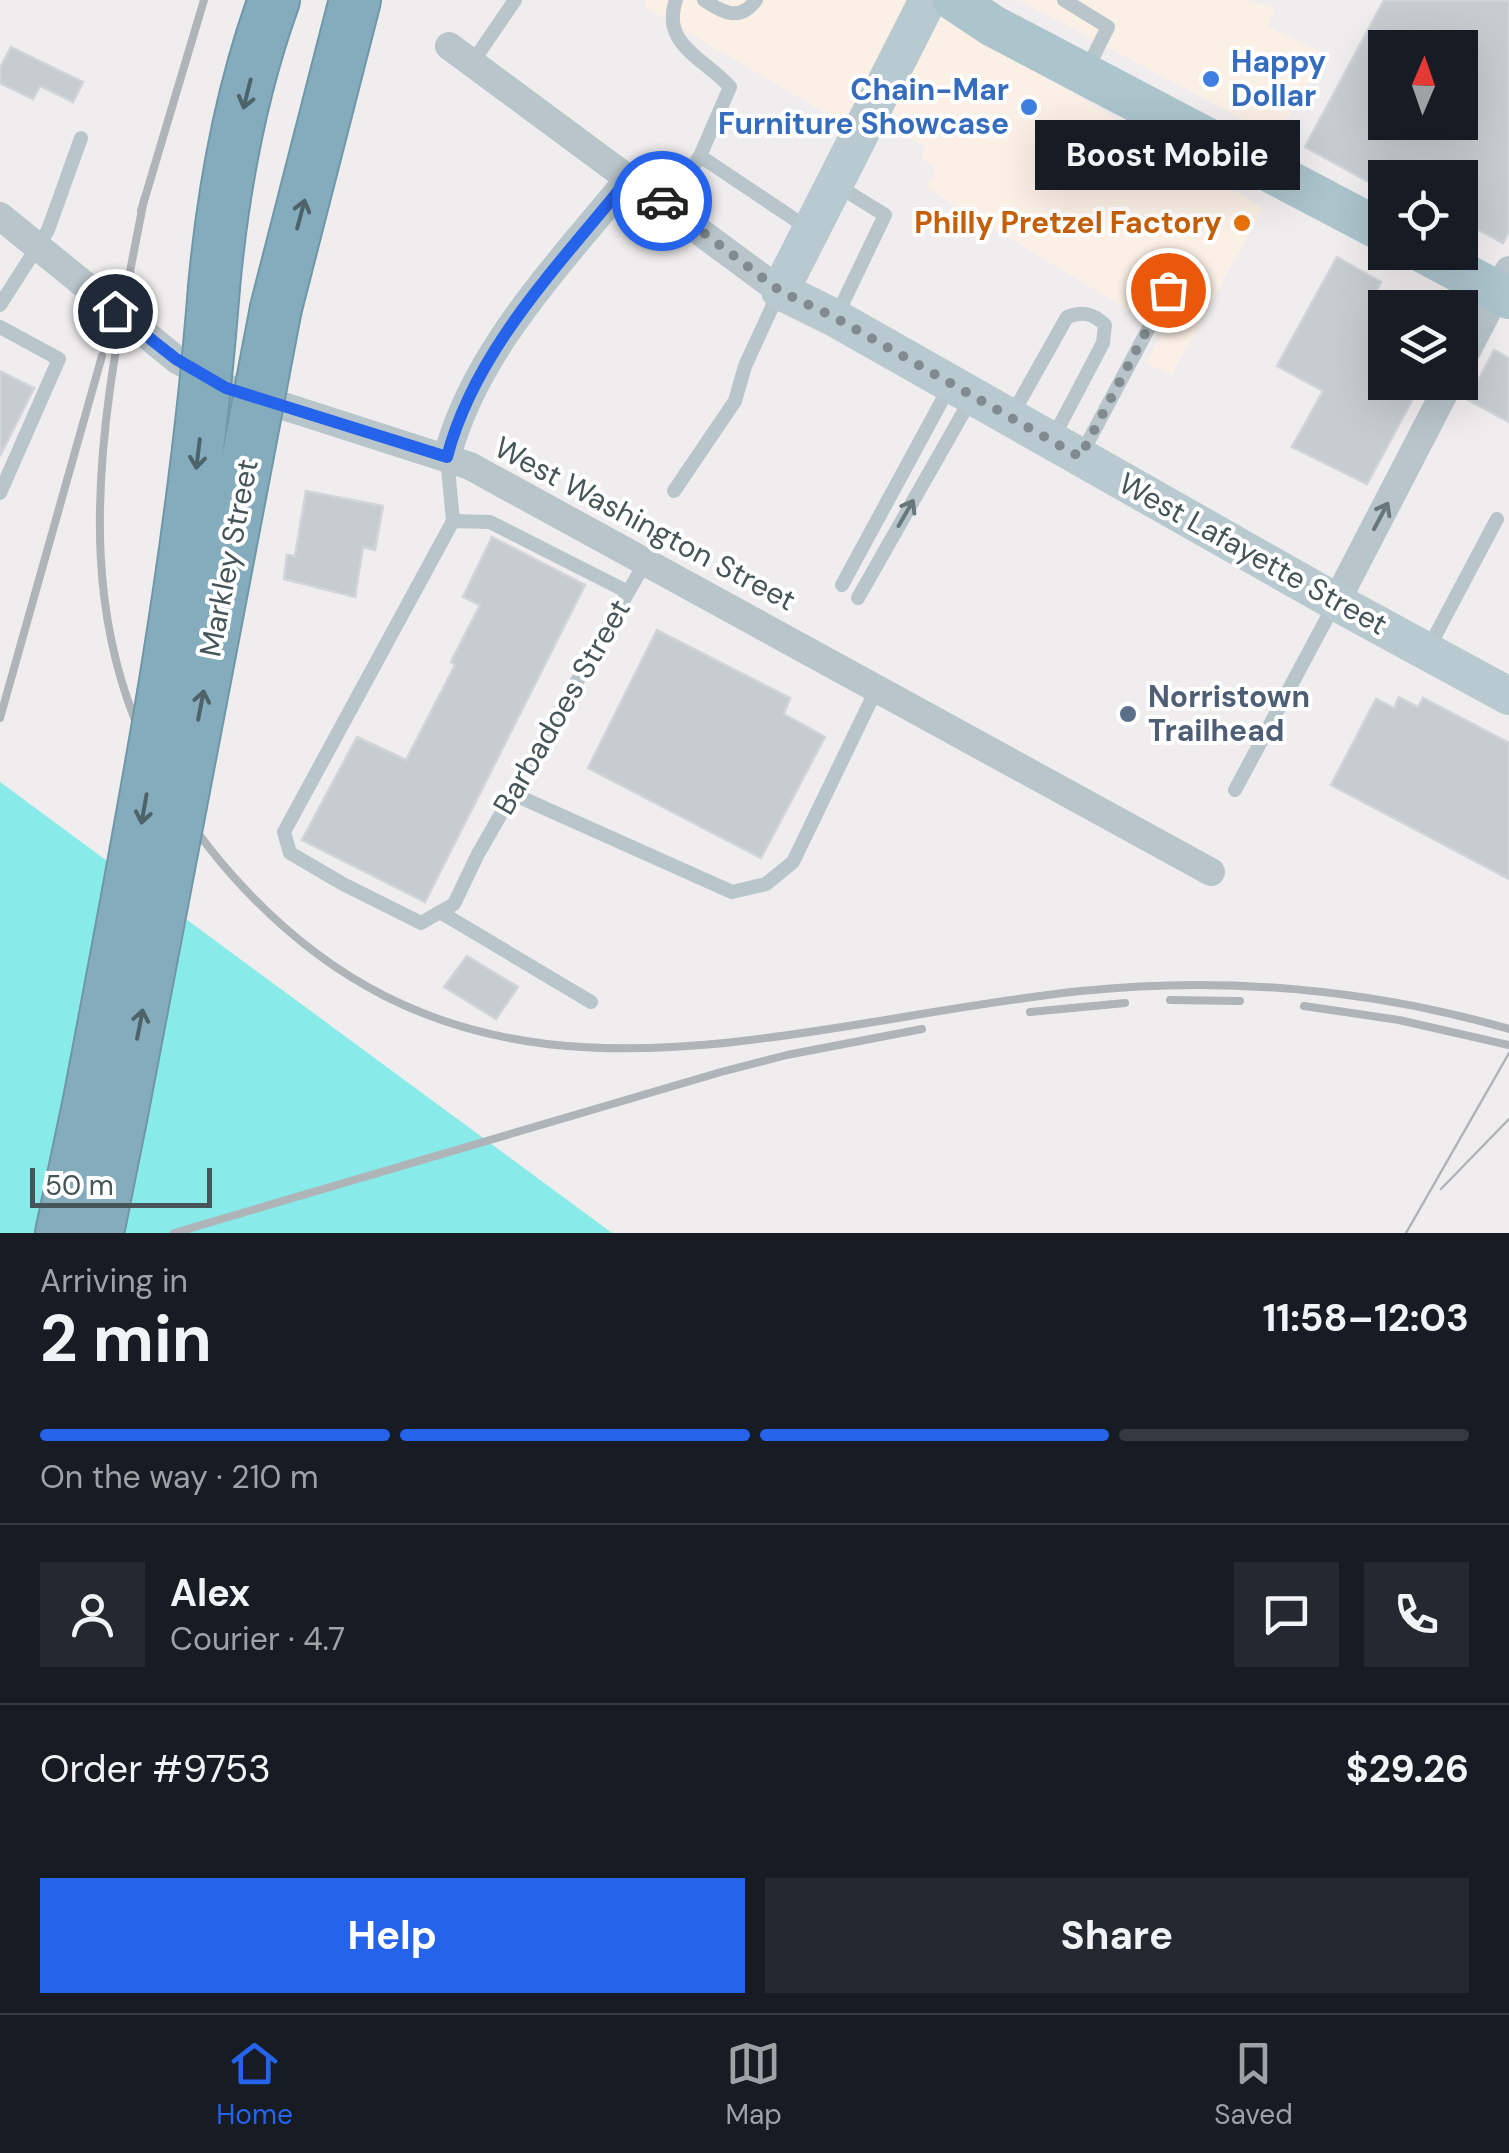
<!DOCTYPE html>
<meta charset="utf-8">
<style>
:root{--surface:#171b24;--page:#242831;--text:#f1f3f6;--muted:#9ea1a6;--line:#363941;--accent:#2563eb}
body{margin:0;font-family:"DM Sans",sans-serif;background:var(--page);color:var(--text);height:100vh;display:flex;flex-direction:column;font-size:38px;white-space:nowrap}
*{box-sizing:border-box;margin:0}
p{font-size:32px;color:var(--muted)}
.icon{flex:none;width:55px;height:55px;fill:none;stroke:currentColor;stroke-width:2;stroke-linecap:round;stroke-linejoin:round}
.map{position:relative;height:1233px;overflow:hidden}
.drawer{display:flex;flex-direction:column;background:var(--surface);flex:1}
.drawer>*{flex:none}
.needle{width:65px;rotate:2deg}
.controls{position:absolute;left:1368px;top:30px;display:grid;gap:20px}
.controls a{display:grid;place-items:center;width:110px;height:110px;border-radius:0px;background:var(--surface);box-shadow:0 10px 40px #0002;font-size:50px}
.scale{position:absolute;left:30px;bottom:25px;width:182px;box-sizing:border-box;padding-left:10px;border:5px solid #45555a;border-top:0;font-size:28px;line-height:35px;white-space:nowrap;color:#45555a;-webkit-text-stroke:8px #fff;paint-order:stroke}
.pin{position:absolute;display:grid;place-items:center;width:85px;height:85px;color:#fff;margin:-42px;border:5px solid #fff;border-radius:50%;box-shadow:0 2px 10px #0007}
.courier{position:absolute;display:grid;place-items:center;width:100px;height:100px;margin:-50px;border:8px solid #2563eb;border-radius:50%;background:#fff;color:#222;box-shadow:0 2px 12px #0007}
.bubble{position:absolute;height:70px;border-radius:0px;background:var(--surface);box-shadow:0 10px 40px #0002;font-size:32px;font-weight:700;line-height:70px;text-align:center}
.summary em{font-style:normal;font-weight:700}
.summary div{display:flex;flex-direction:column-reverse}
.summary{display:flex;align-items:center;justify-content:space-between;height:170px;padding:0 40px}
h1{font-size:65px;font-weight:700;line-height:75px}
.bar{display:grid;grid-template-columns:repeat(4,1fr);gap:15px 10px;align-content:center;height:120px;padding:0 40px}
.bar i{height:12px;border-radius:8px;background:var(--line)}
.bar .current{background:var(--accent)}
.bar p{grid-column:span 4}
.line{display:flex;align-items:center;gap:25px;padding:0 40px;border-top:2px solid var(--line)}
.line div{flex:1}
.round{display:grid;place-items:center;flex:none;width:105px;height:105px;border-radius:0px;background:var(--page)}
.cta{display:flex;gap:20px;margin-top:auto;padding:20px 40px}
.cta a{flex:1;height:115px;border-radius:0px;background:var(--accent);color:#fff;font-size:40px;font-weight:700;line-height:115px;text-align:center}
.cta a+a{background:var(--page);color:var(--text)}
.tabs{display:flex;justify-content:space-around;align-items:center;height:140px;border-top:2px solid var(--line);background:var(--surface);font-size:28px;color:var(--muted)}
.tabs a{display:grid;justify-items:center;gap:5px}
.tabs .current{color:var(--accent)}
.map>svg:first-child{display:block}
.commercial{fill:#fbf0e5}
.water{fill:#88ebe9}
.building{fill:#c7ccd0;stroke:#d1d5d9;stroke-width:2.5;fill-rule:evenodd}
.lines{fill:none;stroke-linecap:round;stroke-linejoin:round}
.highway-casing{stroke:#7097a8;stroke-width:54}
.lane{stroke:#b8c5ca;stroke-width:14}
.street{stroke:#b8c5ca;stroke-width:28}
.secondary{stroke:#b8c9cf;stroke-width:38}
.primary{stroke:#acc4cc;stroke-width:42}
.highway{stroke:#84acbc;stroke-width:50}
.tram{stroke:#afb4b8;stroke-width:2.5}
.rail{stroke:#afb4b8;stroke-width:8}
.highway-bridge-casing{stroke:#7097a8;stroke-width:54;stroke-linecap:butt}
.highway-bridge{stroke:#84acbc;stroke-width:50}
.oneway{stroke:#4e6269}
.oneway2{stroke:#68777c}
.done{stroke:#818a8e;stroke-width:10;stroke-dasharray:0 18}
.route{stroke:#2563eb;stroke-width:12}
.shop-dot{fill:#3f7fe0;stroke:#fff;stroke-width:4}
.food-dot{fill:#e8710a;stroke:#fff;stroke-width:4}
.service-dot{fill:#5c6f8a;stroke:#fff;stroke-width:4}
.labels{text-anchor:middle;stroke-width:8;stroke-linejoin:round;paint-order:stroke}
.shop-label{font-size:30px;font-weight:bold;fill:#366cbe;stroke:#fff;text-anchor:start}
.food-label{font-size:30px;font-weight:bold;fill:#c56008;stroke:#fff;text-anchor:end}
.street-label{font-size:30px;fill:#45555a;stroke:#fff}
.service-label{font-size:30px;font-weight:bold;fill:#4e5e75;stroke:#fff;text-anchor:start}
</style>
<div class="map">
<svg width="1509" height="1233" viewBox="0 0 1509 1233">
<rect width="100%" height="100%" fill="#f0edee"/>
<!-- commercial -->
<g class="commercial">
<polygon points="646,0 919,0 1263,208 1172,375 1146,364 1163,331 927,188 936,170 922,158 925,147 859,105 847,126 644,6"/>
<polygon points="1019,0 1248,0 1275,9 1268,27 1324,53 1278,138"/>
</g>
<!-- water -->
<polygon class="water" points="0,782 612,1233 0,1233"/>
<!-- building -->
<g class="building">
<path d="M1384 0H1509V231L1503 243 1460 220V178H1385V191L1305 147ZM1385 48H1460V122H1385Z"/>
<polygon points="11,47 83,82 73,102 40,86 33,99 0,83 0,68"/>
<polygon points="1337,257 1381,282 1375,295 1385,299 1385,382 1396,382 1415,395 1367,484 1292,447 1323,391 1277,366"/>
<polygon points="1494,350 1509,358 1509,422 1468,400"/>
<polygon points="0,371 34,388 0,456"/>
<polygon points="306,491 383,506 375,550 363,547 355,597 284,579 287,555 295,556"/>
<polygon points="492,537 585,585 425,902 302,840 357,737 406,760 455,665 451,662 480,605 463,597"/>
<polygon points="657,630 790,698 784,714 825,737 761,858 588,768"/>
<polygon points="1399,697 1418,707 1423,698 1509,743 1509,879 1331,785 1376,699 1394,708"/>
<polygon points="467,956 518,987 496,1019 444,987"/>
</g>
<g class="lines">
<!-- highway casing -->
<g class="highway-casing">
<g id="highway">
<path d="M214 287C223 190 241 91 274 0"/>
<polyline points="276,308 355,0"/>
<polyline points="61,1233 89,1100"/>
<polyline points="98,1233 121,1119"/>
</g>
</g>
<!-- lane -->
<g class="lane">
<path d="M676 0C660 45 706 59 730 87L700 156 809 229"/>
<path d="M704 0C723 13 740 22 756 0"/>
<polyline points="1064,0 1108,27 1087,69"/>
<polyline points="472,63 515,0"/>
<polyline points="667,205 700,156"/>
<polyline points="0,305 48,230 81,138"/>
<polyline points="836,317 885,215 838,186"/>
<polyline points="0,327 59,359 0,493"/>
<path d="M1012 415 1067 317C1082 311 1093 313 1105 325L1103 343 1052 440"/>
<polyline points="447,457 453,521"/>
<polyline points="1080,457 1169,290"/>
<polyline points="674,491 735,401 745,366 779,292"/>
<polyline points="842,585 951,384"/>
<polyline points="628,592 490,522 453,521 284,832 290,853 343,884 421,923 454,904 478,854 646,561"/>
<polyline points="858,598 971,399"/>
<polyline points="1427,651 1497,519"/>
<polyline points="1235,790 1334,605"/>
<polyline points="513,794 732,892 766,884 793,862 877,688"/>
<polyline points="440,912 591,1002"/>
</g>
<!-- street -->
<g class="street">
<polyline points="449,46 780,291"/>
<polyline points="0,216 176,359 227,388 470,466 1211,872"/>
<polyline points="1460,364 1509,270"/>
<path d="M447 457C475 349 561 263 630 177"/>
<polyline points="1336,602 1450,382"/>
</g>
<!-- secondary -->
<polyline class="secondary" points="928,0 780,291 835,318 1336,602 1509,696"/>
<!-- primary -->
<g class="primary">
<polyline points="954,0 993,26 1385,232"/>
<polyline points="1423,252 1509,298"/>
</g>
<!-- highway -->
<use href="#highway" class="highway"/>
<!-- tram -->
<g class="tram">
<polyline points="1441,1189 1509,1119"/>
<polyline points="1406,1233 1509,1053"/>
</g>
<!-- rail -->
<g class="rail">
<path d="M144 200C95 447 48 666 231 874 475 1150 772 1024 1081 991 1224 976 1371 989 1509 1029"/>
<polyline points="141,211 204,0"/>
<polyline points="0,718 102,356"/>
<polyline points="1170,1000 1240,1001"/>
<polyline points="1304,1006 1399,1020 1509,1045"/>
<polyline points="1030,1012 1125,1003"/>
<polyline points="174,1233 721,1072 787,1055 922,1029"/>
</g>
<!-- highway-bridge casing -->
<g class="highway-bridge-casing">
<g id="highway-bridge">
<path d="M89 1100C140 830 193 561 214 287"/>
<polyline points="121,1119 276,308"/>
</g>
</g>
<!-- highway-bridge -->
<use href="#highway-bridge" class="highway-bridge"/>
</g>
<!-- one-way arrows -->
<defs><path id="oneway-shaft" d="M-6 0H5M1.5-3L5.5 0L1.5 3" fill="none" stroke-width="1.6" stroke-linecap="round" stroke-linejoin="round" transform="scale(2.5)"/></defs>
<g class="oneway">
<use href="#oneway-shaft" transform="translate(247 94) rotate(104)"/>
<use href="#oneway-shaft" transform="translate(301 214) rotate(-75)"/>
<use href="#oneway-shaft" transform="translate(198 454) rotate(97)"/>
<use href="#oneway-shaft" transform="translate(201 705) rotate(-79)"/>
<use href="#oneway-shaft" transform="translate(144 809) rotate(100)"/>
<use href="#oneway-shaft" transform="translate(140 1024) rotate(-79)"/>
</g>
<g class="oneway2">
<use href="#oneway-shaft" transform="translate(906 513) rotate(-60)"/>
<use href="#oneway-shaft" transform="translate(1381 516) rotate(-62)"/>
</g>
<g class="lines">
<!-- done -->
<polyline class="done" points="662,201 780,291 836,318 1080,457 1168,290"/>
<!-- route -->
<path class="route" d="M115 311 176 359 226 388 447 457C475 349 561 263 630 177L662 201"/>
</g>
<!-- markers -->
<g class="shop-dot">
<circle cx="1211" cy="79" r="10"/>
<circle cx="1029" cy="107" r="10"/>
</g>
<circle class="food-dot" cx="1242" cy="223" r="10"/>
<circle class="service-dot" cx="1128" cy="714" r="10"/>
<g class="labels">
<!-- shop labels -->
<g class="shop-label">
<text x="1231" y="72">Happy<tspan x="1231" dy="34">Dollar</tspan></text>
<text x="1009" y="100" text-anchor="end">Chain-Mar<tspan x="1009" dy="34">Furniture Showcase</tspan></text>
</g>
<!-- food labels -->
<g class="food-label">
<text x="1222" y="233">Philly Pretzel Factory</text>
</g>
<!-- street labels -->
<g class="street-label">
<text transform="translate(645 524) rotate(28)" y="10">West Washington Street</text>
<text transform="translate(1253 554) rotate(29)" y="10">West Lafayette Street</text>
<text transform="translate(229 558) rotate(-79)" y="10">Markley Street</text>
<text transform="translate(562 707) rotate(-60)" y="10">Barbadoes Street</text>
</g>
<!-- service labels -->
<g class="service-label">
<text x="1148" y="707">Norristown<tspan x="1148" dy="34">Trailhead</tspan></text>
</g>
</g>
</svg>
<div class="controls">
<a><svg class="needle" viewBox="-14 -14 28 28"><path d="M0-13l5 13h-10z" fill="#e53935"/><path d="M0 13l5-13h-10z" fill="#9ea1a6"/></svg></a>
<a><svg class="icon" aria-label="locate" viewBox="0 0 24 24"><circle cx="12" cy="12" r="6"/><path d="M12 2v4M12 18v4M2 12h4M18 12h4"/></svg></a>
<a><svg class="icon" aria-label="layers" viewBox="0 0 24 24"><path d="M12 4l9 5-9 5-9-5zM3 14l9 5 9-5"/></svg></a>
</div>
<div class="scale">50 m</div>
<div class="pin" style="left:1168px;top:290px;background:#ea580c"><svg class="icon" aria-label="bag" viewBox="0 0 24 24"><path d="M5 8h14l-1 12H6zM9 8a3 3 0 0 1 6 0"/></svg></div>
<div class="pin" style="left:115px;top:311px;background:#1f2937"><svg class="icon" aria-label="home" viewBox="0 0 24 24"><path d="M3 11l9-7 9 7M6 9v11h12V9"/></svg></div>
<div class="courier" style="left:662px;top:201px"><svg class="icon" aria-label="car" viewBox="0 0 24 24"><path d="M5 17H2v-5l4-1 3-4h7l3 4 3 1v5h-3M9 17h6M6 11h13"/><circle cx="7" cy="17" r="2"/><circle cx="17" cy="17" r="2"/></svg></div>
<div class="bubble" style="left:1035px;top:120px;width:265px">Boost Mobile</div>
</div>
<section class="drawer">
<div class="summary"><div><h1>2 min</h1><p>Arriving in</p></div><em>11:58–12:03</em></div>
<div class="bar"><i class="current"></i><i class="current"></i><i class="current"></i><i></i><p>On the way · 210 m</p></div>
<div class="line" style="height:180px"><a class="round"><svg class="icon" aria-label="person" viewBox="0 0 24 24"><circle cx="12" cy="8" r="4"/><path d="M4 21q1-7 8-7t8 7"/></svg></a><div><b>Alex</b><p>Courier · 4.7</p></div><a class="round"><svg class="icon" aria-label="chat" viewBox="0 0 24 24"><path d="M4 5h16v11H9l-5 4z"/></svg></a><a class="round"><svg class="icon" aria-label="phone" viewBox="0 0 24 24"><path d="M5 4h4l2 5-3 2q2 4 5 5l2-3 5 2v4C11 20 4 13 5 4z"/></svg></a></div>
<div class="line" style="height:130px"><div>Order #9753</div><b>$29.26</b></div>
<div class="cta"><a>Help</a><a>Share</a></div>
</section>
<nav class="tabs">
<a class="current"><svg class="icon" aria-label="home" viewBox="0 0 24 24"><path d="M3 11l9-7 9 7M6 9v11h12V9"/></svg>Home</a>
<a><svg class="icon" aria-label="map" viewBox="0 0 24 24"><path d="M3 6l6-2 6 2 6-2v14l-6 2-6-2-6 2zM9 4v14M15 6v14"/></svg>Map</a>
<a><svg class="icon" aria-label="saved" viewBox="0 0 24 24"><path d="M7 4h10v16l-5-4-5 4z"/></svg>Saved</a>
</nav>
